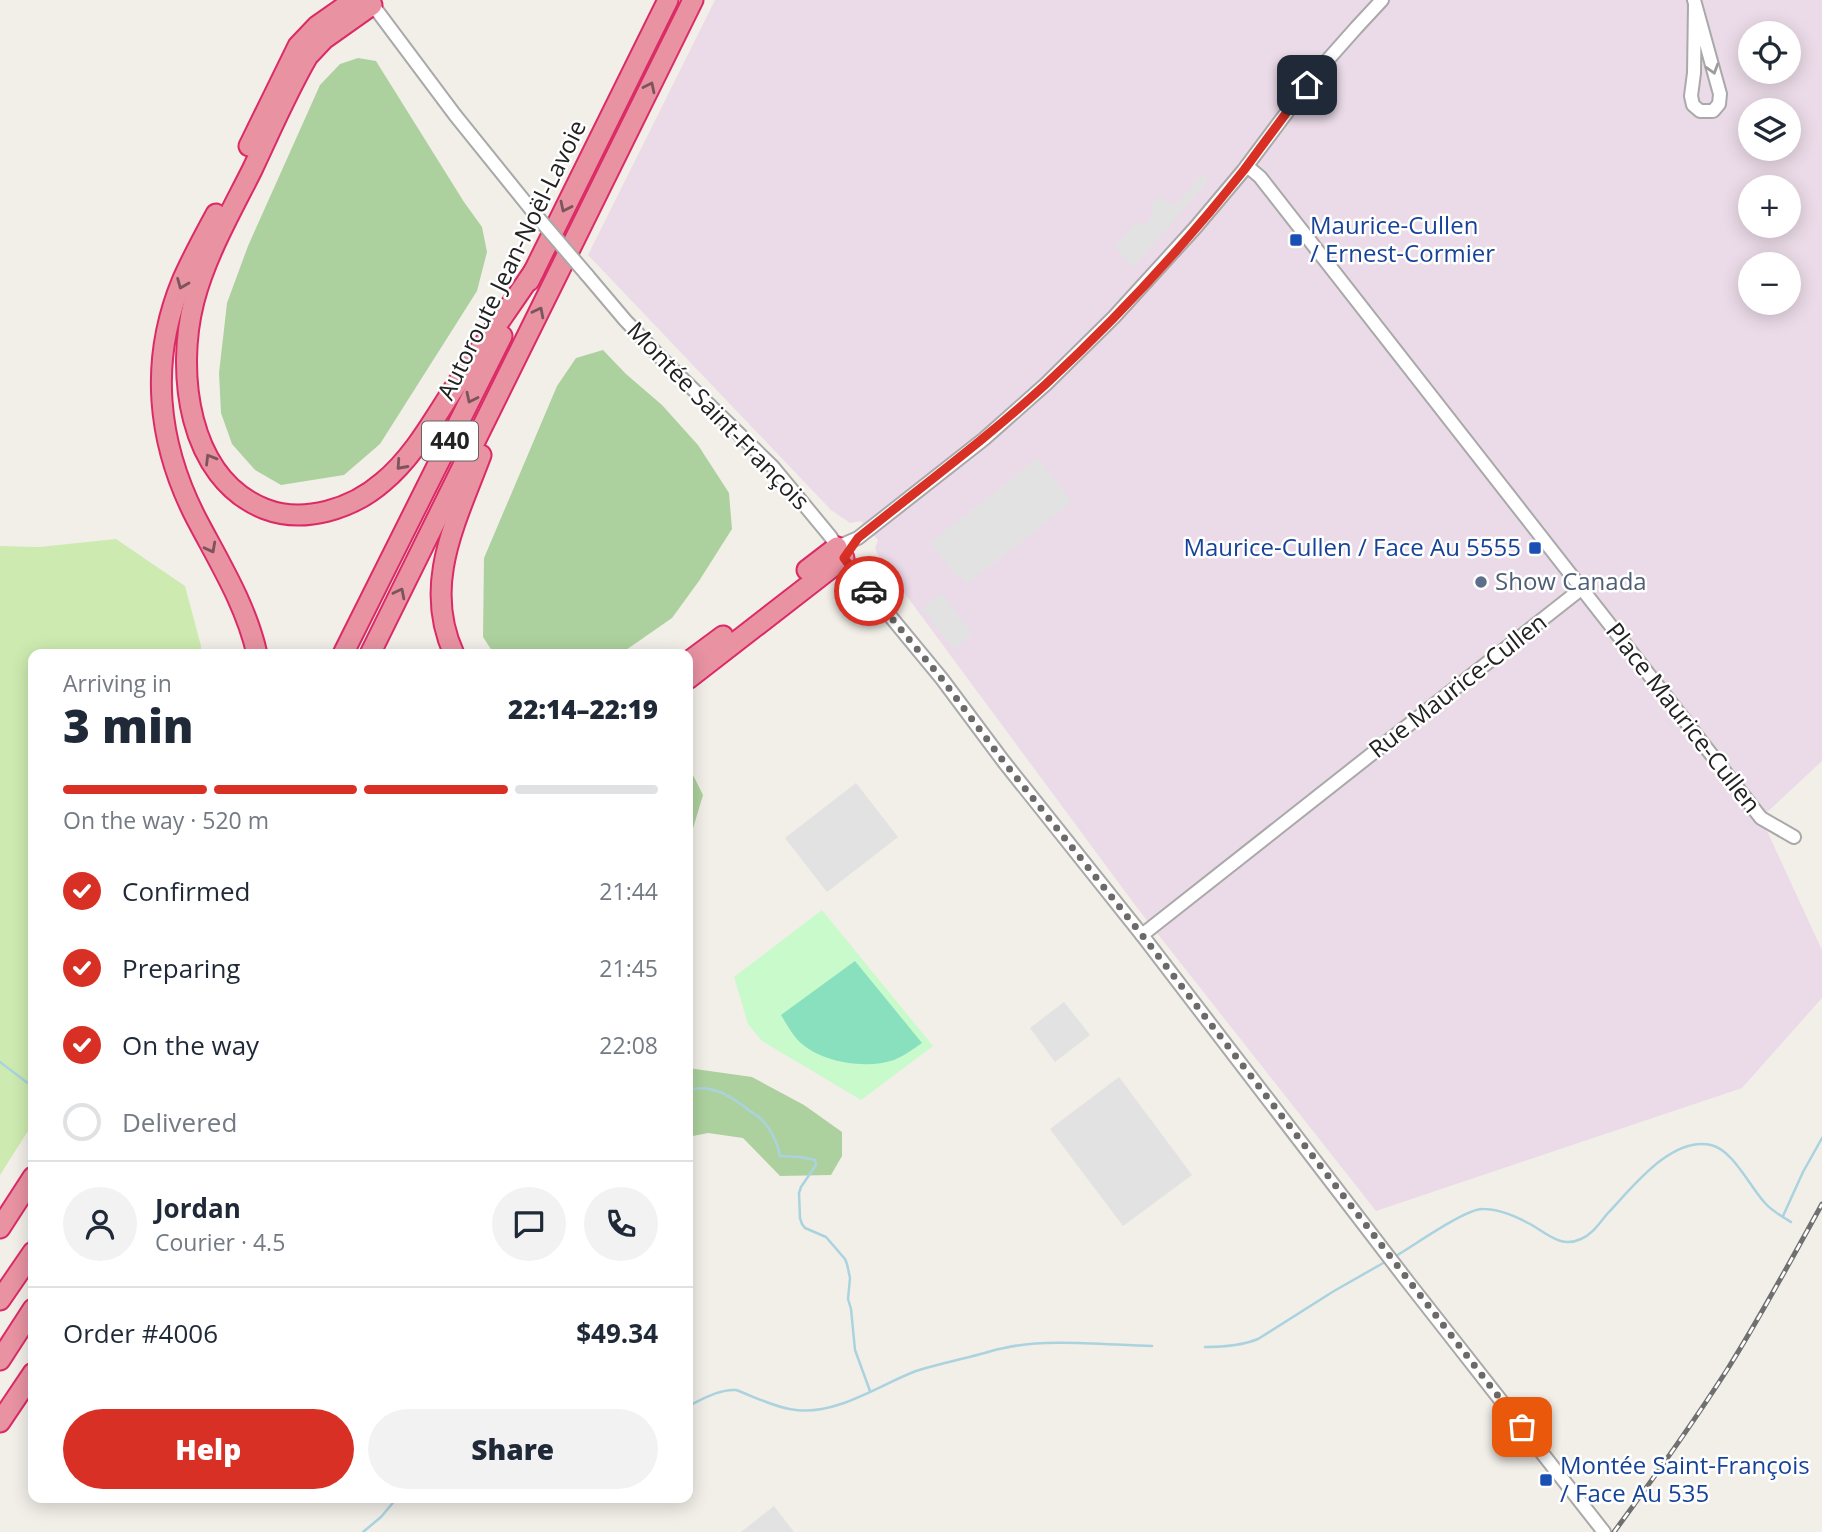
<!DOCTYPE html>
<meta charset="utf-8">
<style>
:root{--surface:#fff;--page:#f2f2f3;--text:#1f2937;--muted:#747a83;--line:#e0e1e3;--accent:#d93025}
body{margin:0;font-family:"Open Sans",sans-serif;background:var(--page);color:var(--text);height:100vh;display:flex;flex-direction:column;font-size:26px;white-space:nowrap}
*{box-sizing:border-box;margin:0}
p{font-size:23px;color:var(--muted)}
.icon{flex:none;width:38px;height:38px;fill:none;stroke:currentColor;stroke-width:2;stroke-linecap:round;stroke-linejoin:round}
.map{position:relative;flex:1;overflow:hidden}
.side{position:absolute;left:28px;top:649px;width:665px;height:854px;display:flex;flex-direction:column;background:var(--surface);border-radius:14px;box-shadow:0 4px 18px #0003}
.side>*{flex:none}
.fabs{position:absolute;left:1738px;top:21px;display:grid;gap:14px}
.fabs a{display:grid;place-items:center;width:63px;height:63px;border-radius:50%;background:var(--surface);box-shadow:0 4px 18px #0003;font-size:35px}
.pin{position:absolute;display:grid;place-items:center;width:60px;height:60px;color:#fff;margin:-30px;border-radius:14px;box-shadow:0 4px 10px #0006}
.courier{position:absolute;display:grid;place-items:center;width:70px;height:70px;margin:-35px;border:5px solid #d93025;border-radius:50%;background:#fff;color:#222;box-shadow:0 2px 9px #0007}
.head em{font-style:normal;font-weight:800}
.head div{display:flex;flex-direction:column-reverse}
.head{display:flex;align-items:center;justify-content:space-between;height:119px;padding:0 35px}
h1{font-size:46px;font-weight:800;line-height:52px}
.bar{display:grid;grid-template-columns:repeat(4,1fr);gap:10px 7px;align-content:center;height:84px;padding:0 35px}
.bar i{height:9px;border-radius:5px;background:var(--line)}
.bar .selected{background:var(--accent)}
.bar p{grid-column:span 4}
.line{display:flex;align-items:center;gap:18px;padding:0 35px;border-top:2px solid var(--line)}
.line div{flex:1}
.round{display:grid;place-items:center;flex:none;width:74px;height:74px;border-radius:37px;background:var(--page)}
ol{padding:0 35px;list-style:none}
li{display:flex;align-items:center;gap:21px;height:77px}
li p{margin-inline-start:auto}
li .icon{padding:7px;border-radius:50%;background:var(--accent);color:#fff;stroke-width:4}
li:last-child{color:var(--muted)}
li i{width:38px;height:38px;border:4px solid var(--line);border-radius:50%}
.primary-button{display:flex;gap:14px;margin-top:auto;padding:14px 35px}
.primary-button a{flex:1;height:80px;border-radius:42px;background:var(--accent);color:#fff;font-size:28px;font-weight:800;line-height:80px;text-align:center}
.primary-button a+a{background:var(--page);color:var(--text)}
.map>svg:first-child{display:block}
.industrial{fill:#ebdbe8;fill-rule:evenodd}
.grass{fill:#cdebb0}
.forest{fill:#add19e}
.park{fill:#c8facc}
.pitch{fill:#88e0be}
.parking{fill:#e2e2e2}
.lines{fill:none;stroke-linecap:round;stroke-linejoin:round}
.stream{stroke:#aad3df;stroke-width:2.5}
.minor-casing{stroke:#a9a9a9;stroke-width:16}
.highway-casing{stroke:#dc2a67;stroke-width:23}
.minor{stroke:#fff;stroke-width:12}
.highway{stroke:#e892a2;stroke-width:19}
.rail-casing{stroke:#707070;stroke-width:5}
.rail{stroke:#fff;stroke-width:2.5;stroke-dasharray:8;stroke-linecap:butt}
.minor-bridge-casing{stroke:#a9a9a9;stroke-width:16;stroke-linecap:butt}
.minor-bridge{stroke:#fff;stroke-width:12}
.oneway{stroke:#9c9c9c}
.oneway2{stroke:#7b545c}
.done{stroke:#6b6a68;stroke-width:7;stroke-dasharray:0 12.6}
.route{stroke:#d93025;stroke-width:9}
.transit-dot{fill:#1a4fb4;stroke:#fff;stroke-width:2.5}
.service-dot{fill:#5c6f8a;stroke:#fff;stroke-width:2.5}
.labels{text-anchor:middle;stroke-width:5;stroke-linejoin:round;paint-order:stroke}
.shield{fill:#fff;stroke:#646464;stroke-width:2}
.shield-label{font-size:23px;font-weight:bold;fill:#222}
.transit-label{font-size:24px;fill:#164399;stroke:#fff;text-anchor:start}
.street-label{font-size:24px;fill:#222;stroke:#fff}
.service-label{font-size:24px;fill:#4e5e75;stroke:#fff;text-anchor:start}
</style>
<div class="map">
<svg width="1822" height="1532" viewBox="0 0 1822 1532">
<rect width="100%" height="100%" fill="#f2efe9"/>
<!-- industrial -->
<path class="industrial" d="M715 0H1822V761L1761 818 1822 950V998L1742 1088 1376 1211 1138 909 880 560 875 548 878 540 861 521 850 523 831 510 588 255ZM1750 33H1788V72H1750ZM1750 110H1788V149H1750ZM1750 187H1788V226H1750ZM1750 264H1788V303H1750Z"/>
<!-- grass -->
<polygon class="grass" points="116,539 185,586 201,646 201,654 33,654 33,1123 0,1175 0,546 39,547"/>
<!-- forest -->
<g class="forest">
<polygon points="358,58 376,61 464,202 482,227 487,252 477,291 380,444 344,475 281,485 255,470 232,444 221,413 219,373 227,303 248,246 320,85 340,64"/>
<polygon points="603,350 626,374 662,405 698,445 729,493 732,529 699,581 672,618 626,650 617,654 494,654 483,637 484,558 557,386 576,358"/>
<polygon points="688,769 691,771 703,795 688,845"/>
<polygon points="688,1068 752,1077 804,1105 842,1132 842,1156 831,1175 780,1176 743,1138 708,1133 688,1137"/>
</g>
<!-- park -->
<polygon class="park" points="822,910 933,1046 861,1100 762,1041 748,1024 734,977"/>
<!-- pitch -->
<path class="pitch" d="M855 961 922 1043C913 1049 904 1056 894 1060 865 1070 816 1062 796 1038 790 1031 786 1023 781 1015Z"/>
<!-- parking -->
<g class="parking">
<polygon points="1202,175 1209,180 1133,268 1115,246 1137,221 1144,226 1155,212 1149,207 1160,195 1174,207"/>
<polygon points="1038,458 1072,502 967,584 962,577 959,579 930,543"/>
<polygon points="941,593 973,634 954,650 922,609"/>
<polygon points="856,783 898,837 827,892 785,838"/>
<polygon points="1064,1002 1090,1035 1055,1062 1030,1028"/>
<polygon points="1119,1077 1192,1175 1123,1226 1050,1129"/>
<polygon points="774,1506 794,1532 741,1532"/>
</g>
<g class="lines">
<!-- stream -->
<g class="stream">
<polyline points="0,1062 33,1087"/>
<path d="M688 1090C712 1083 732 1097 750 1111 756 1115 763 1119 767 1126 774 1135 778 1146 780 1156L800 1157 815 1160 816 1165 801 1187 799 1193 800 1218 802 1224 805 1228 826 1237 845 1259 847 1264 850 1278 848 1299 851 1309 855 1350 870 1391"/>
<polyline points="1783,1216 1803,1172 1822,1138"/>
<path d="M1394 1257C1412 1247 1466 1208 1483 1209 1498 1209 1515 1216 1528 1223 1546 1232 1560 1249 1581 1239 1593 1234 1600 1222 1608 1213 1632 1188 1671 1136 1711 1145 1733 1150 1750 1187 1765 1203 1772 1211 1781 1216 1791 1222"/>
<path d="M1205 1347C1223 1347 1241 1346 1258 1339L1334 1291 1385 1262"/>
<path d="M688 1406C703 1399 719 1389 736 1390 755 1397 776 1408 796 1410 837 1415 879 1385 916 1371 935 1365 954 1361 973 1356 983 1354 993 1350 1004 1348 1046 1338 1107 1345 1152 1346"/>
<polyline points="363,1532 381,1517 397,1498"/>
</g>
<!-- minor casing -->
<g class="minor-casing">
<g id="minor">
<polyline points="369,0 455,115 534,213"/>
<polyline points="1694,0 1720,94 1719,104 1713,111 1700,111 1693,105 1691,96 1694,73 1695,4"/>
<polyline points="1247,166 1260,177 1761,818 1794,837"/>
<polyline points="587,275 625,320 660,357 773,467 830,536 853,571 942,679 1004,762 1142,935 1408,1282 1604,1532"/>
<polyline points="837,547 858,538 984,439 1046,384 1114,317 1195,228 1243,171 1317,72 1356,28 1382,0"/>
<polyline points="1142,935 1581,589"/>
</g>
</g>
<!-- highway casing -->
<g class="highway-casing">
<g id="highway">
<path d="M372 5 324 39 308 56C287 92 270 132 252 170 231 212 206 255 194 301 176 371 187 478 265 509 304 524 352 509 383 482 413 457 432 422 453 390 479 350 507 311 534 271"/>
<polyline points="249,146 298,46 317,26 354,0"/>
<path d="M216 214C204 236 192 258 182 281 149 361 157 442 196 518 219 562 246 605 257 654"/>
<polyline points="529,281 668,0"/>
<polyline points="807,570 837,547"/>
<polyline points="343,654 502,336"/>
<polyline points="370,654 693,0"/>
<path d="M454 654C422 584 456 522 481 455"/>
<polyline points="688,662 723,636"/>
<polyline points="688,679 844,558"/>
<polyline points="0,1228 33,1177"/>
<polyline points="0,1300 33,1252"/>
<polyline points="0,1360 33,1309"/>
<polyline points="0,1422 33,1373"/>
</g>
</g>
<!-- minor -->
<use href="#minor" class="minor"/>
<!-- highway -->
<use href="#highway" class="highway"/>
<!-- rail casing -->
<g class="rail-casing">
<path id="rail" d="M1614 1532C1653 1479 1691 1426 1727 1370 1761 1316 1791 1260 1822 1204"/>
</g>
<!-- rail -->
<use href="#rail" class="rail"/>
<!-- minor-bridge casing -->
<g class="minor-bridge-casing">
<polyline id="minor-bridge" points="534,213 587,275"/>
</g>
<!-- minor-bridge -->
<use href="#minor-bridge" class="minor-bridge"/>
</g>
<!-- one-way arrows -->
<defs><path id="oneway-chevron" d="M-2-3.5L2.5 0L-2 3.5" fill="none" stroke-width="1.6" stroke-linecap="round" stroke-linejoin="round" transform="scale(1.75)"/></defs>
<use class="oneway" href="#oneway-chevron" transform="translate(1713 69) rotate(73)"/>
<g class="oneway2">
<use href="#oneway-chevron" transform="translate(650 87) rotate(-64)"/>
<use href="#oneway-chevron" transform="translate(565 207) rotate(116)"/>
<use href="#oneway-chevron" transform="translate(182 284) rotate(112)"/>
<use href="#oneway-chevron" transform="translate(539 312) rotate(-63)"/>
<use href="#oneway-chevron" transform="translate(471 398) rotate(116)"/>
<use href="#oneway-chevron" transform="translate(210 459) rotate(-121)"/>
<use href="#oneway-chevron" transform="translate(401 465) rotate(132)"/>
<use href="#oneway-chevron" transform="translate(211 548) rotate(62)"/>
<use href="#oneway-chevron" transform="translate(400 593) rotate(-63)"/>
</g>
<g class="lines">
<!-- done -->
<polyline class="done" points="869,591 942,679 1004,762 1142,935 1522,1427"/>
<!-- route -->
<path class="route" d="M869 591 844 558 858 538C921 487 986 439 1046 384 1117 318 1184 246 1244 170 1265 142 1286 113 1307 85"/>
</g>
<!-- markers -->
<g class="transit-dot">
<rect x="1289" y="233" width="14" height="14" rx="3.5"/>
<rect x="1528" y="541" width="14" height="14" rx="3.5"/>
<rect x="1539" y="1473" width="14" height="14" rx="3.5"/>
</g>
<circle class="service-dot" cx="1481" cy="582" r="7"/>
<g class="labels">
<!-- shield labels -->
<rect class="shield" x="422" y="421.5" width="56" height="39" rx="5"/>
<g class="shield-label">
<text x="450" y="449">440</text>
</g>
<!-- transit labels -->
<g class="transit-label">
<text x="1310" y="234">Maurice-Cullen<tspan x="1310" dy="28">/ Ernest-Cormier</tspan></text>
<text x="1521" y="556" text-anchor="end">Maurice-Cullen / Face Au 5555</text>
<text x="1560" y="1474">Montée Saint-François<tspan x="1560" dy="28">/ Face Au 535</tspan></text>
</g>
<!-- street labels -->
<g class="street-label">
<text transform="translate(512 260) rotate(-64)" y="8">Autoroute Jean-Noël-Lavoie</text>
<text transform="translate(718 416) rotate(46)" y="8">Montée Saint-François</text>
<text transform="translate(1458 686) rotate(-38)" y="8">Rue Maurice-Cullen</text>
<text transform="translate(1683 718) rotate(52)" y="8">Place Maurice-Cullen</text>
</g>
<!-- service labels -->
<g class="service-label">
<text x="1495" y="590">Show Canada</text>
</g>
</g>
</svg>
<div class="fabs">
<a><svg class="icon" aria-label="locate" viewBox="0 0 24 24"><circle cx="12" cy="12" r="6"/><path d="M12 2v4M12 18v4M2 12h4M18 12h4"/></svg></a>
<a><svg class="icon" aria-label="layers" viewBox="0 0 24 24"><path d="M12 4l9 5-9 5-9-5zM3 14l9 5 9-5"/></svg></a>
<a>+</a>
<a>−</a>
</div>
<div class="pin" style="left:1522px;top:1427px;background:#ea580c"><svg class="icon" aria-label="bag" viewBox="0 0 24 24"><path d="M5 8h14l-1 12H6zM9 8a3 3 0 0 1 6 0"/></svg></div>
<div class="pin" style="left:1307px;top:85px;background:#1f2937"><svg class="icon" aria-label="home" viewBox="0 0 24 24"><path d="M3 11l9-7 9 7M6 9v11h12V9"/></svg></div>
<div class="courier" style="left:869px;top:591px"><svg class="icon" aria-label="car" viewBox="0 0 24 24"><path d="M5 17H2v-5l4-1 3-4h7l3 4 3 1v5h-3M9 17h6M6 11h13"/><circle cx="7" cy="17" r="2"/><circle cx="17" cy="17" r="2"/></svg></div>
<section class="side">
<div class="head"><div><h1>3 min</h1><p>Arriving in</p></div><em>22:14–22:19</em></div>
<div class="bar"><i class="selected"></i><i class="selected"></i><i class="selected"></i><i></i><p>On the way · 520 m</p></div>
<ol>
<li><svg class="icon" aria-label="check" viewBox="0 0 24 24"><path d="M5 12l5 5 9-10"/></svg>Confirmed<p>21:44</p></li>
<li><svg class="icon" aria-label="check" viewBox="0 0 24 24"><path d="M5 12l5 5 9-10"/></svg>Preparing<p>21:45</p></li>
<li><svg class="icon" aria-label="check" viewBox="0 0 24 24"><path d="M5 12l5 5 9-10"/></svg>On the way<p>22:08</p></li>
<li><i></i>Delivered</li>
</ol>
<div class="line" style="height:126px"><a class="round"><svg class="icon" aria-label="person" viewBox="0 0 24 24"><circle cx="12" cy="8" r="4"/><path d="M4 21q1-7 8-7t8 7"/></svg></a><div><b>Jordan</b><p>Courier · 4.5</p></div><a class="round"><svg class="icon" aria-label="chat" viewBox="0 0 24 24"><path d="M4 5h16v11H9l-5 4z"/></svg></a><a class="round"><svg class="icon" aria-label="phone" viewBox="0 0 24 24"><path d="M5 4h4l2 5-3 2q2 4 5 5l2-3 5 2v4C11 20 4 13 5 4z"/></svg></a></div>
<div class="line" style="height:91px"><div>Order #4006</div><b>$49.34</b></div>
<div class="primary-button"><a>Help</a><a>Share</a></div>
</section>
</div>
